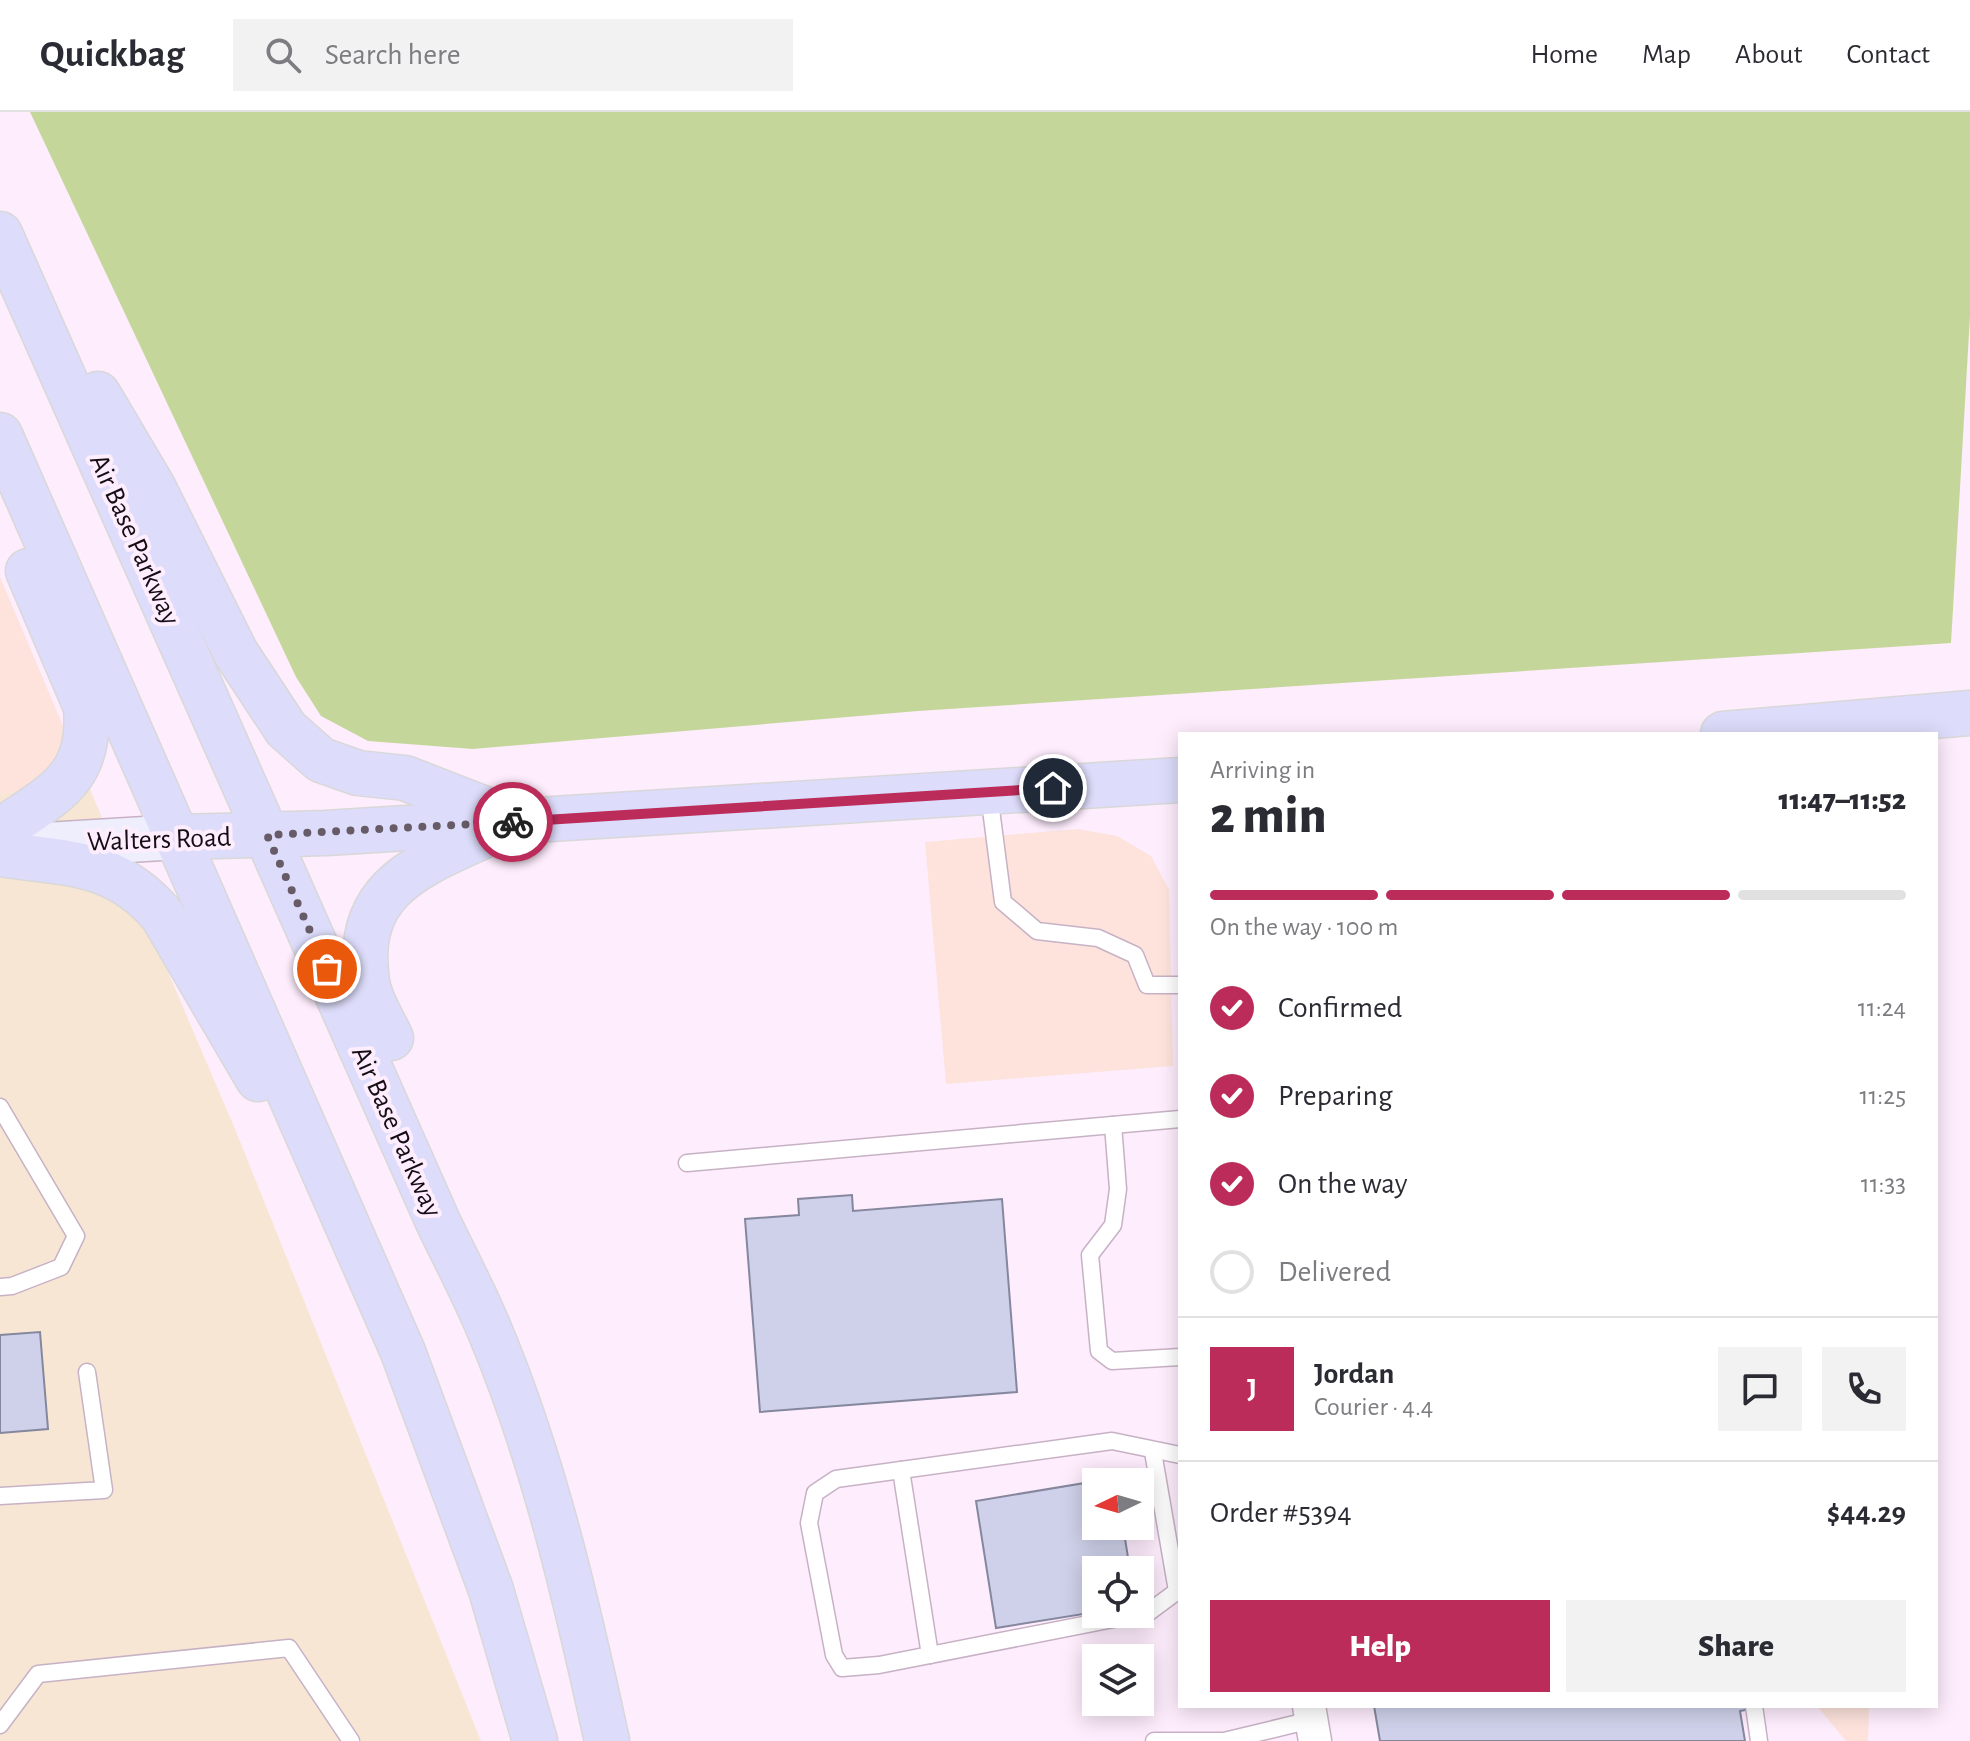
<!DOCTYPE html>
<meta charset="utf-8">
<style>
:root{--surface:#fff;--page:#f2f2f3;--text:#2b2b33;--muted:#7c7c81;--line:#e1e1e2;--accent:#bb2c5a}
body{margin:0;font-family:"Alegreya Sans",sans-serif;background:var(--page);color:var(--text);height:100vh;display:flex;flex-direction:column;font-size:30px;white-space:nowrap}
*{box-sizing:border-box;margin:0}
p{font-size:26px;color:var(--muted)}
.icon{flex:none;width:44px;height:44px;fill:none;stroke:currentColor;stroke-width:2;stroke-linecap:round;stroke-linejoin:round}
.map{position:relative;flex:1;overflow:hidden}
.side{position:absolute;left:1178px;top:620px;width:760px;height:976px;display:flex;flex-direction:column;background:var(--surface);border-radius:0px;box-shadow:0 4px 20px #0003}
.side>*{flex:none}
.needle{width:52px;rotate:265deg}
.fabs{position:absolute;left:1082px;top:1356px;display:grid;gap:16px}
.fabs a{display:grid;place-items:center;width:72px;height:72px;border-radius:0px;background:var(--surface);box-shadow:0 4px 20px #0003;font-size:40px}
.pin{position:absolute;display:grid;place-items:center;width:68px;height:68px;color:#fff;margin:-34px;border:4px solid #fff;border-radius:50%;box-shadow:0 2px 8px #0007}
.courier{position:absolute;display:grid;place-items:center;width:80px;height:80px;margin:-40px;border:6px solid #bb2c5a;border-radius:50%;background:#fff;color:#222;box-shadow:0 2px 10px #0007}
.overview em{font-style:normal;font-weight:800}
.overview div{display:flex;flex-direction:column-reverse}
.overview{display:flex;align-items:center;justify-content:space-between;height:136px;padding:0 32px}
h1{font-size:52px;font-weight:800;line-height:60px}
.bar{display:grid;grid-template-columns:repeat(4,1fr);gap:12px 8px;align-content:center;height:96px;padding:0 32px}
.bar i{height:10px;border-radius:6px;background:var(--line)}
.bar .current{background:var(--accent)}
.bar p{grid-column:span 4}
.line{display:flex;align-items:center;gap:20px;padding:0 32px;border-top:2px solid var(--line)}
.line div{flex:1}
.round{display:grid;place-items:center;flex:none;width:84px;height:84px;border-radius:0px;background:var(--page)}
ol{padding:0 32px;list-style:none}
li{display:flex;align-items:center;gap:24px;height:88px}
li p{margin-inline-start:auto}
li .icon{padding:8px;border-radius:50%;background:var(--accent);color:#fff;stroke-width:4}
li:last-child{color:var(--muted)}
li i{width:44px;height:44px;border:4px solid var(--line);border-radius:50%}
.primary-button{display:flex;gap:16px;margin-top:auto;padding:16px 32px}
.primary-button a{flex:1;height:92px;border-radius:0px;background:var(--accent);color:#fff;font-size:32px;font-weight:800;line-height:92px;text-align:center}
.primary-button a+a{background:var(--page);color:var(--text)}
header{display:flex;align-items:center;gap:48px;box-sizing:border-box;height:112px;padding:0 40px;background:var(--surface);border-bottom:2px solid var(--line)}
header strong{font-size:38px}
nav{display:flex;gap:44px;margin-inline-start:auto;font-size:28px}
.search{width:560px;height:72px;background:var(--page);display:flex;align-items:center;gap:20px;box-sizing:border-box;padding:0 28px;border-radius:0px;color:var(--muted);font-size:30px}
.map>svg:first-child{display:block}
.commercial{fill:#fde3dc}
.industrial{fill:#f8e6d5}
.green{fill:#c5d69b}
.building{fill:#cfd1ea;stroke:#85879e;stroke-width:2}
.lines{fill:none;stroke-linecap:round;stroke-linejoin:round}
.lane-casing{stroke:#c7b2c5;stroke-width:19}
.street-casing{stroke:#c7b2c5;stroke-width:35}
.secondary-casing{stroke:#c7b2c5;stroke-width:47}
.primary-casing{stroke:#d9d8d9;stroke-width:47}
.lane{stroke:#fff;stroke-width:16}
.street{stroke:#fff;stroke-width:32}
.secondary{stroke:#eeeefc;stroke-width:44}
.primary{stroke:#dddcfa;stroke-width:44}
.done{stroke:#665b66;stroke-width:8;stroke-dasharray:0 14.4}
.route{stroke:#bb2c5a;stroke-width:10}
.labels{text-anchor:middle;stroke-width:8;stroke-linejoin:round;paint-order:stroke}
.street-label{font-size:28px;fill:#140d14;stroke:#feedfd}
</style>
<header>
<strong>Quickbag</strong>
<div class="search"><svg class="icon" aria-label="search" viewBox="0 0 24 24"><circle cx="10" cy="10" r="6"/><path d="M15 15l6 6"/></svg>Search here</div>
<nav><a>Home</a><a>Map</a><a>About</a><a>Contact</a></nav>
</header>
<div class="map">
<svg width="1970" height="1629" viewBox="0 0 1970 1629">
<rect width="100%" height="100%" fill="#feedfd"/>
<!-- commercial -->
<g class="commercial">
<polygon points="0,465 66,621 51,651 24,679 0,682"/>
<polygon points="1078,717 1117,724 1151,744 1169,778 1173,954 946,972 925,730"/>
<polygon points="1817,1594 1869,1594 1868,1629 1846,1629"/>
</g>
<!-- industrial -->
<polygon class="industrial" points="66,621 235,1017 481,1629 0,1629 0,682 24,679 51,651"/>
<!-- green -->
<polygon class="green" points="30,0 1970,0 1970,204 1951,531 918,599 473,637 368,629 321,604 296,565"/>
<!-- building -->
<g class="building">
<polygon points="852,1083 853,1099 1002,1087 1017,1280 760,1300 745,1107 799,1103 798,1087"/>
<polygon points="40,1220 48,1317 0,1321 0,1223"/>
<polygon points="1115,1366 1116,1370 1096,1370 1096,1414 1123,1414 1130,1458 1096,1458 1096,1500 996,1516 976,1389"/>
<polygon points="1374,1594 1750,1594 1751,1597 1740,1599 1745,1629 1380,1629"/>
</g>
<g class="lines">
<!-- lane casing -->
<g class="lane-casing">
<g id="lane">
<polyline points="989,682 1003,790 1037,819 1098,826 1135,843 1147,873 1180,873"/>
<polyline points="0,995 76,1124 61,1155 12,1174 0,1175"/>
<polyline points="1113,1013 1118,1077 1113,1113 1090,1143 1099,1239 1112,1249 1180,1245"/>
<polyline points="687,1051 1180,1007"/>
<polyline points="1153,1340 1177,1479"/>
<polyline points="1180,1343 1112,1329 836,1367 815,1381 809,1411 834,1543 842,1556 879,1553 1149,1500 1180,1477"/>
<polyline points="901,1358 930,1543"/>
<polyline points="0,1384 104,1378 87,1260"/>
<polyline points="1754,1594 1759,1629"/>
<polyline points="0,1613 38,1562 289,1536 351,1629"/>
<polyline points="1154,1629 1224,1629 1311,1608"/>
</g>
</g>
<!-- street casing -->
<g class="street-casing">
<polyline id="street" points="1309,1594 1315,1629"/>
</g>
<!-- secondary casing -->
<g class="secondary-casing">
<polyline id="secondary" points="13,735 178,725"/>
</g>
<!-- primary casing -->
<g class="primary-casing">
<g id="primary">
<path d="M0 122 439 1112C456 1147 474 1181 489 1217 544 1347 577 1491 607 1629"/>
<polyline points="98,282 153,375 236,541 286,617 321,648 358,661 405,666 503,704"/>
<polyline points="0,323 403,1240 491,1478 535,1629"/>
<polyline points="1723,622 1970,601"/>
<path d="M0 719C53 682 92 668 86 595L28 459"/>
<polyline points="178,725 326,721 1180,668"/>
<path d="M0 742C67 752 115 748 162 803L258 967"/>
<path d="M391 926C383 909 369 888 367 869 353 774 421 753 492 720"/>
</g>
</g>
<!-- lane -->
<use href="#lane" class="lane"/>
<!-- street -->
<use href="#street" class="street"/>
<!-- secondary -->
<use href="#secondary" class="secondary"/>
<!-- primary -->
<use href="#primary" class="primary"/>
</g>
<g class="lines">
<!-- done -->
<polyline class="done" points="327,857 267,723 513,710"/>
<!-- route -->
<polyline class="route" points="513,710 1053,676"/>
</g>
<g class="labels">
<!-- street labels -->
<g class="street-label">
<text transform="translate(136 427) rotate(66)" y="10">Air Base Parkway</text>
<text transform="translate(159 726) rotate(-2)" y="10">Walters Road</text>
<text transform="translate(398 1019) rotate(66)" y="10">Air Base Parkway</text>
</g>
</g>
</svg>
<div class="fabs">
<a><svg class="needle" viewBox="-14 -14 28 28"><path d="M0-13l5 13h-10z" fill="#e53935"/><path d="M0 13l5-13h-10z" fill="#7c7c81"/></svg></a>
<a><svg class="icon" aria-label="locate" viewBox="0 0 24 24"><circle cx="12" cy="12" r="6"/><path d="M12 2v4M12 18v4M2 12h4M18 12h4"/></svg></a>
<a><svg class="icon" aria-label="layers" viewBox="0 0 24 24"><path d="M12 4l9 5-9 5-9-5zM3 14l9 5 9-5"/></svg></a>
</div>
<div class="pin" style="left:327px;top:857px;background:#ea580c"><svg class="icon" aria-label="bag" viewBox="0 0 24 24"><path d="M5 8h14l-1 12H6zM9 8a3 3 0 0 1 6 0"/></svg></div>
<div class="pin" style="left:1053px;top:676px;background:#1f2937"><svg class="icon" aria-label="home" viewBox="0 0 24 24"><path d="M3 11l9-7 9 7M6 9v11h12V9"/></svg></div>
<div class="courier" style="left:513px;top:710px"><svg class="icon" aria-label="bike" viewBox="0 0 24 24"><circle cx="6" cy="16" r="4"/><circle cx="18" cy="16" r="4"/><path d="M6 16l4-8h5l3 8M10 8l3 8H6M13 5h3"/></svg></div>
<section class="side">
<div class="overview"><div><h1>2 min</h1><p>Arriving in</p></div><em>11:47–11:52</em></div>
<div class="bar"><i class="current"></i><i class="current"></i><i class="current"></i><i></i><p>On the way · 100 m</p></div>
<ol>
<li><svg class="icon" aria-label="check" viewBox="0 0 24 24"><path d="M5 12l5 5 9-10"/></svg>Confirmed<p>11:24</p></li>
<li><svg class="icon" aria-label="check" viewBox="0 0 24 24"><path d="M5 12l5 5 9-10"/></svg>Preparing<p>11:25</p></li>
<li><svg class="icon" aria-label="check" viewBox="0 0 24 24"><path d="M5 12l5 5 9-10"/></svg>On the way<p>11:33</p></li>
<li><i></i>Delivered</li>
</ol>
<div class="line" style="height:144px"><b class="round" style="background:var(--accent);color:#fff">J</b><div><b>Jordan</b><p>Courier · 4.4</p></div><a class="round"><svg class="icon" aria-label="chat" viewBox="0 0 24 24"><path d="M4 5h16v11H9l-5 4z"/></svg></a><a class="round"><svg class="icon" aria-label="phone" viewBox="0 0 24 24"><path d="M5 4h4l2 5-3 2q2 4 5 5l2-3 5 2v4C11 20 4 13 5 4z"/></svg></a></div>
<div class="line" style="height:104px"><div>Order #5394</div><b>$44.29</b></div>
<div class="primary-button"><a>Help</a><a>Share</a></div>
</section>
</div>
